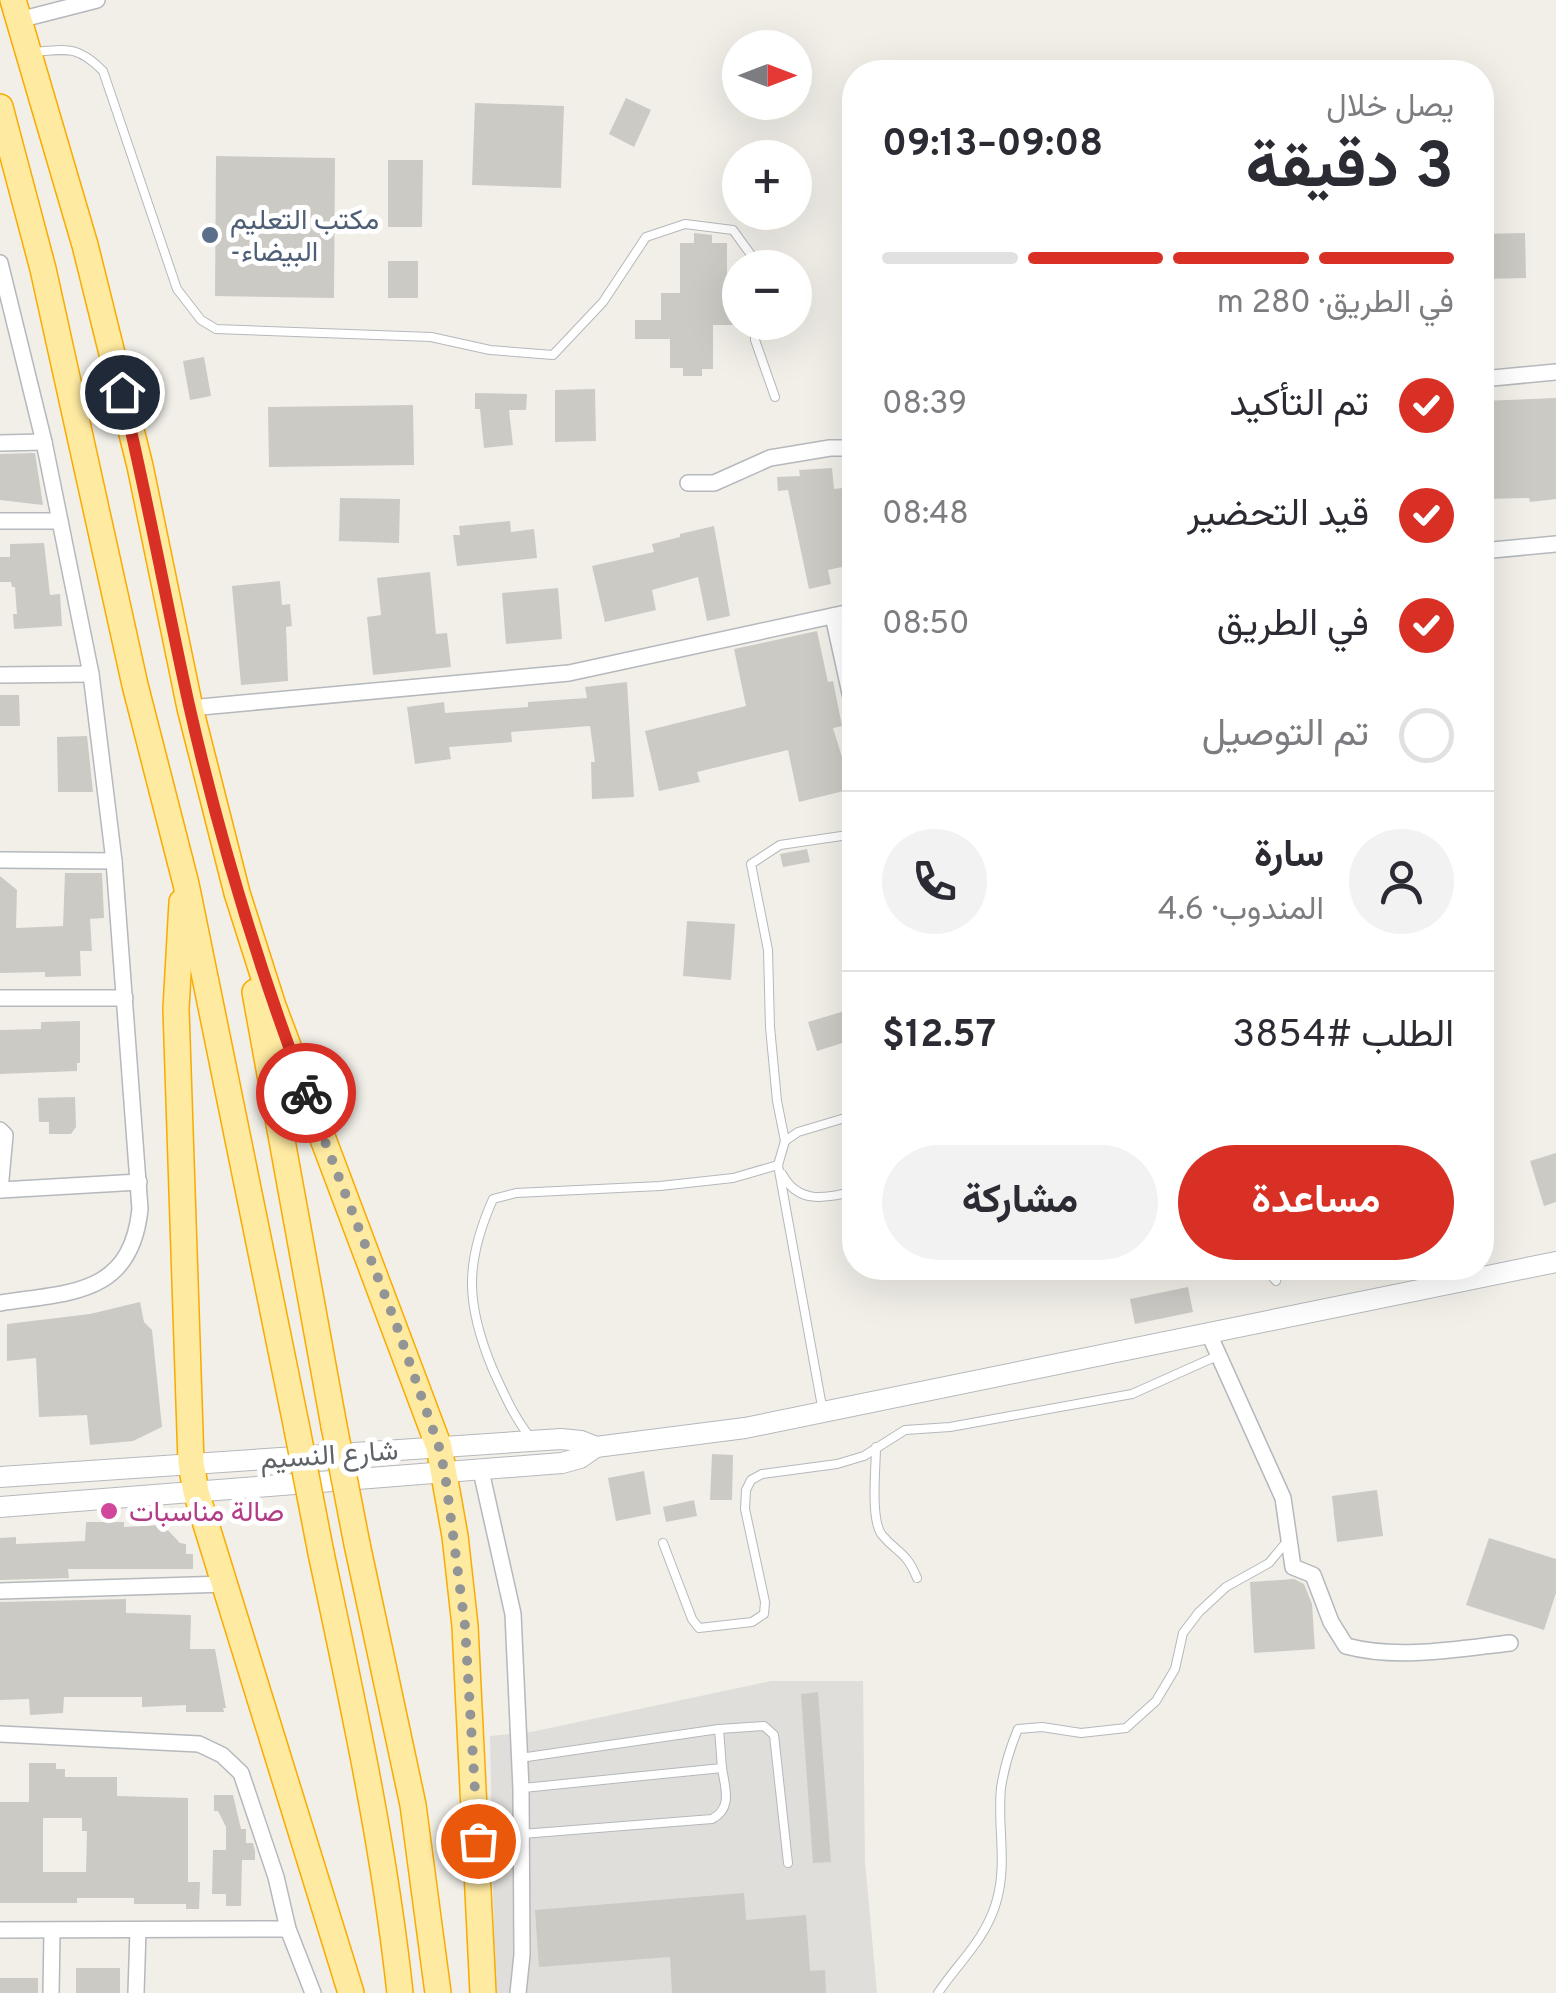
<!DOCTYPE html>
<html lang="ar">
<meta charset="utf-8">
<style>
:root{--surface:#fff;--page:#f2f2f3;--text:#2b2b33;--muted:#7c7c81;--line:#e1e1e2;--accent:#d93025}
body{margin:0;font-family:Overpass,Vazirmatn,sans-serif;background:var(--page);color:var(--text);direction:rtl;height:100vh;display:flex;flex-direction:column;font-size:38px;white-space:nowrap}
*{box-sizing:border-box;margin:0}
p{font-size:32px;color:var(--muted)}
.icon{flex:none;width:55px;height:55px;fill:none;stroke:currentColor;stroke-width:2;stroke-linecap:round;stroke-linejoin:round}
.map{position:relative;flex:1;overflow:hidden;direction:ltr}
.details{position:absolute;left:842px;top:60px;width:652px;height:1220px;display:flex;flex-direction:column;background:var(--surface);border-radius:40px;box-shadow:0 10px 40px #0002;direction:rtl}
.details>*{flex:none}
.needle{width:65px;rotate:90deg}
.controls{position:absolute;left:722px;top:30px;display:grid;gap:20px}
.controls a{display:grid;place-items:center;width:90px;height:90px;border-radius:50%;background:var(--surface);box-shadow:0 10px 40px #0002;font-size:50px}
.pin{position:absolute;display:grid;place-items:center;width:85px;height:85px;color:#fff;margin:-42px;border:5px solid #fff;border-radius:50%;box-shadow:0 2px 10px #0007}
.courier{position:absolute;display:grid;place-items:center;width:100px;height:100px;margin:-50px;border:8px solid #d93025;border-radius:50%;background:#fff;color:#222;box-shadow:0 2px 12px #0007}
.headline em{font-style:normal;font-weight:700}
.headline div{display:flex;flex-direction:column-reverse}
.headline{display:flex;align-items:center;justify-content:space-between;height:170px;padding:0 40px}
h1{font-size:65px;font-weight:700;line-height:75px}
.bar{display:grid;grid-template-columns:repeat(4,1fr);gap:15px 10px;align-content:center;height:120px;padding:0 40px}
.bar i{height:12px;border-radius:8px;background:var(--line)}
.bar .on{background:var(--accent)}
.bar p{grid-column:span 4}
.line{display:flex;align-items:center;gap:25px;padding:0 40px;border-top:2px solid var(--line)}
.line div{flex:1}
.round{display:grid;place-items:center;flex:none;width:105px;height:105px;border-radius:52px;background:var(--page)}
ol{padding:0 40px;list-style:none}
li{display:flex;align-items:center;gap:30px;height:110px}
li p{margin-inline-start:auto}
li .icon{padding:10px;border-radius:50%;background:var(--accent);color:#fff;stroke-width:4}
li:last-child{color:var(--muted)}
li i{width:55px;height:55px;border:5px solid var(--line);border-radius:50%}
.button{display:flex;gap:20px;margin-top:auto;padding:20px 40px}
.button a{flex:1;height:115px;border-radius:60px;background:var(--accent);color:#fff;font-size:40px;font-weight:700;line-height:115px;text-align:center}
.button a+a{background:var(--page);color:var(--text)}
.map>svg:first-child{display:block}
.industrial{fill:#e0deda}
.building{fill:#cccac5;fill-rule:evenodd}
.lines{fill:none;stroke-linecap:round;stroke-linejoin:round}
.service-casing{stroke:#b5b8bc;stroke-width:10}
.minor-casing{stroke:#b5b8bc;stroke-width:18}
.tertiary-casing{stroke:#b5b8bc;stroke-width:22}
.trunk-casing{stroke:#f9ab00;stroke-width:28}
.service{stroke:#fff;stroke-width:8}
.minor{stroke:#fff;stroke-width:15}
.tertiary{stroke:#fff;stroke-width:20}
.trunk{stroke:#feeaa1;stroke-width:25}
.trunk-bridge-casing{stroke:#f9ab00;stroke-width:28;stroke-linecap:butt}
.trunk-bridge{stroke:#feeaa1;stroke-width:25}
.done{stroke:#929495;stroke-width:10;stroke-dasharray:0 18}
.route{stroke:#d93025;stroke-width:12}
.service-dot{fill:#5c6f8a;stroke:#fff;stroke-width:4}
.hotel-dot{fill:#d1479c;stroke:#fff;stroke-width:4}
.labels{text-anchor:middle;stroke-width:10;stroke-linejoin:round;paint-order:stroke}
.service-label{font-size:28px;fill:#4e5e75;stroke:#fff;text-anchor:start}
.street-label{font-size:28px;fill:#5f6368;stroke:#fff}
.hotel-label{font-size:28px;fill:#b23c85;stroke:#fff;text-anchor:start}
</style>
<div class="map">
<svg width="1556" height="1993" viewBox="0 0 1556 1993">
<rect width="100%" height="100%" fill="#f1efe8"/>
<!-- industrial -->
<polygon class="industrial" points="771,1681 863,1681 865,1861 877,1993 495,1993 490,1736 531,1732"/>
<!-- building -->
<g class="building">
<polygon points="626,98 651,110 634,147 609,134"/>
<polygon points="475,103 564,106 561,188 472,185"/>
<polygon points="216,156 335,158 334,298 215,296"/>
<polygon points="388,160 423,160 422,227 388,227"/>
<polygon points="694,233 712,235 712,243 727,243 727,293 738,293 738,325 713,325 713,369 702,369 702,376 683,376 683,368 670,368 670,339 635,339 635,320 661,320 661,293 680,293 680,243 694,243"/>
<polygon points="1525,233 1526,278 1483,279 1482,234"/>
<rect x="388" y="261" width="30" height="37"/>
<polygon points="204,357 211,396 190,400 183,361"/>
<polygon points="595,389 596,441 555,442 555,390"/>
<polygon points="475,393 527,394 526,410 509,410 513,445 484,448 480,409 475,409"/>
<polygon points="1556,398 1556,499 1530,502 1529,498 1482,499 1482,401"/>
<polygon points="413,405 414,465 269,467 268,407"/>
<polygon points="35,453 43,505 0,500 0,454"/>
<polygon points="832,468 834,489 852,487 855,564 828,570 831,584 809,589 788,490 778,491 777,477 800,476 799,470"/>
<polygon points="340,498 400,499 399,543 339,541"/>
<polygon points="510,521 511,532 534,529 537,558 457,566 453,535 460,535 459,526"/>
<polygon points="714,526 730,616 707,621 698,577 652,590 656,610 605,622 592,566 654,552 652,544 680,537 680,534"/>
<polygon points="44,543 50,595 60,594 62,626 14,629 13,614 17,614 15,587 12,587 11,582 0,582 0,557 10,557 10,544"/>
<polygon points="430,572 436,634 447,633 451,667 373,675 367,617 381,615 377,578"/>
<polygon points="280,581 282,605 290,604 292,626 286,627 288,681 241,685 232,586"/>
<polygon points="558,588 562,639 506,644 502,593"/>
<polygon points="817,631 828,682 833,681 842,726 833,728 852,789 799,802 788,750 697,772 700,782 659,791 645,731 746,706 734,649"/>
<polygon points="627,682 634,797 592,799 591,762 595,762 590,726 511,732 512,742 449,747 451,759 415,764 407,707 444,702 445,713 528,707 528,702 587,698 585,687"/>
<polygon points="0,695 19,695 20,726 0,726"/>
<polygon points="87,736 93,792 58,792 57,737"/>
<polygon points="807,849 810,862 783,867 780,854"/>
<polygon points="65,873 102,873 104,918 90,919 92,951 80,951 81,976 45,977 45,972 0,973 0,876 17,890 16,928 63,926"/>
<polygon points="687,921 735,924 731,980 683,976"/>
<polygon points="848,1010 855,1039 817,1051 808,1022"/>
<polygon points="80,1021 80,1063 77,1063 77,1071 0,1074 0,1030 41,1029 41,1022"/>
<polygon points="75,1097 76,1127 71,1134 49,1134 49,1122 39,1122 38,1098"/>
<polygon points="1556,1153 1556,1202 1544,1206 1530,1161"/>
<polygon points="1188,1287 1193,1312 1135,1324 1130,1299"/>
<polygon points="140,1302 144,1322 152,1330 162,1427 133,1441 90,1445 87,1415 39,1417 36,1358 7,1361 7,1324 90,1314"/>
<polygon points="712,1454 733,1455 732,1500 710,1500"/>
<polygon points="644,1471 651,1514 616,1521 608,1478"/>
<polygon points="1377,1490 1383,1536 1337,1542 1332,1496"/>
<polygon points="694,1500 697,1516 666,1522 663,1507"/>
<polygon points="86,1522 124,1522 124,1527 163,1525 180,1543 186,1544 186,1554 193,1554 193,1569 68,1569 69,1578 0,1580 0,1538 16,1537 16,1544 85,1541"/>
<polygon points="1489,1538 1556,1559 1556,1593 1544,1630 1466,1605"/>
<polygon points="1294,1579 1304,1584 1312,1604 1315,1649 1254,1653 1250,1582"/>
<polygon points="126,1599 126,1613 191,1615 190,1649 215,1649 226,1708 223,1708 224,1712 186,1712 186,1705 142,1707 142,1697 64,1697 63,1713 30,1715 29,1699 0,1700 0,1602"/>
<polygon points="818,1692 831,1862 813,1863 801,1694"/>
<path d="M29 1763H56V1769H65V1777H117V1796L188 1798V1882H200L199 1909H186V1904H134V1898H77V1903H0V1802H29ZM43 1818H82V1831H87L86 1872H43Z"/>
<polygon points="214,1795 233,1795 241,1829 246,1829 246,1843 253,1843 255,1851 255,1860 242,1860 241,1906 226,1906 226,1894 212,1894 213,1850 226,1850 226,1827 218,1811 214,1811"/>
<polygon points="744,1893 746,1920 806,1915 810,1971 825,1970 826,1993 672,1993 670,1957 539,1967 535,1910"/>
<rect x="76" y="1968" width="44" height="25"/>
<rect x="0" y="1978" width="38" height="15"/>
</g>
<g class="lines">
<!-- service casing -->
<g class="service-casing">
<g id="service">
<path d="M35 52C69 49 78 46 103 71L177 289 201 320 216 329 431 337 490 350 553 355 603 302 646 237 685 224 733 230 754 259V268"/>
<polyline points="755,322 755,340 775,397"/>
<polyline points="785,1141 777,1101 770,1027 768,950 751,864 780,845 855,834"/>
<path d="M782 1174C799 1205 825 1198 855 1191"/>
<polyline points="1265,1268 1276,1281"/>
<polyline points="823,1412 778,1165 785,1141 798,1132 855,1115"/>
<path d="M530 1437C514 1417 504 1394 493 1370 466 1305 464 1264 493 1199L516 1193 660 1186 733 1178 778 1165"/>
<path d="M876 1447C876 1467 870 1520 882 1535 898 1554 906 1551 917 1578"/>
<polyline points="663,1543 692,1619 699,1628 752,1622 764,1614 765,1602 745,1509 746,1490 751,1480 762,1474 837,1464 864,1456 905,1430 950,1427 1132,1394 1217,1356"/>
<polyline points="520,1758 719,1729"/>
<polyline points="722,1768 719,1729 764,1726 774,1735 788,1863"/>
<path d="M522 1834 712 1819C733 1808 725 1788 722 1768L523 1788"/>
<path d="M938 1993C958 1963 985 1940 996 1903 1008 1863 997 1828 1001 1788 1004 1768 1010 1748 1018 1729L1042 1727 1081 1733 1126 1728 1156 1701 1175 1669 1183 1633 1199 1612 1226 1587 1269 1563 1289 1539"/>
</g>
</g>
<!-- minor casing -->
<g class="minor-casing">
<g id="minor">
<polyline points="19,20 97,0"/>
<path d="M0 263 44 442 91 674 114 861 140 1209C131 1296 70 1292 0 1303"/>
<polyline points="1482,379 1556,372"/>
<polyline points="0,443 44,442"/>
<polyline points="688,483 714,483 770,458 830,448 855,448"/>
<polyline points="0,521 58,521"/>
<polyline points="1482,551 1556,544"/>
<polyline points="833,616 855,716"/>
<polyline points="0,675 91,674"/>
<polyline points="190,708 569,673 855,611"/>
<polyline points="0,860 114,861"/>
<polyline points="0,998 125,998"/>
<polyline points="0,1130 5,1135 0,1190"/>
<polyline points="1,1190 139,1182"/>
<path d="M1209 1334 1283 1498 1293 1567 1313 1575 1331 1622 1346 1646C1398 1660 1457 1649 1510 1643"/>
<polyline points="481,1471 513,1614 521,1789 522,1955 518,1993"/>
<polyline points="0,1591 226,1584"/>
<polyline points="0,1734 199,1744 222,1755 241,1773 276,1877 288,1929 313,1993"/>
<polyline points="0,1930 288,1929"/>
<polyline points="51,1993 52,1932"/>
<polyline points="136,1993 138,1930"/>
</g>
</g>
<!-- tertiary casing -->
<g class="tertiary-casing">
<g id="tertiary">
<polyline points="0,1477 561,1439 581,1441 596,1447"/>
<polyline points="0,1507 562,1463 580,1458 596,1447 745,1428 1556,1262"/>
</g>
</g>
<!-- trunk casing -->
<g class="trunk-casing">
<g id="trunk">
<polyline points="13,0 85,245 140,466 190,708 237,893 273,1006 439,1447 455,1536 465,1626 483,1993"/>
<polyline points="0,107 43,269 135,685 186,884 297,1429"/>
<polyline points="182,902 176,1009 191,1463 196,1492 351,1993"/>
<polyline points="255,992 334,1426"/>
<polyline points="357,1544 413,1805 438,1993"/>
<path d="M321 1553C352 1699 384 1844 400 1993"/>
</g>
</g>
<!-- service -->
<use href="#service" class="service"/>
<!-- minor -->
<use href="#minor" class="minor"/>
<!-- tertiary -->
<use href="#tertiary" class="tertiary"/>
<!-- trunk -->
<use href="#trunk" class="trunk"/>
<!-- trunk-bridge casing -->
<g class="trunk-bridge-casing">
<g id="trunk-bridge">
<polyline points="334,1426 357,1544"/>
<polyline points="297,1429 321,1553"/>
</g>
</g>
<!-- trunk-bridge -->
<use href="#trunk-bridge" class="trunk-bridge"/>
</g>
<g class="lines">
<!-- done -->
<polyline class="done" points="306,1093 396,1324 439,1447 445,1474 465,1626 478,1841"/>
<!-- route -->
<path class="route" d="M122 392C147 496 166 601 189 705 219 837 258 966 306 1093"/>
</g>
<!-- markers -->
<circle class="service-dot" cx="210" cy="235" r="10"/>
<circle class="hotel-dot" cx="109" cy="1511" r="10"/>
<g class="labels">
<!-- service labels -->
<g class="service-label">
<text x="230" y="229">مكتب التعليم<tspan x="230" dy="32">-البيضاء</tspan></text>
</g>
<!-- street labels -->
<g class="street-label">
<text transform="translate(329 1454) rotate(-4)" y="10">شارع النسيم</text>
</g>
<!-- hotel labels -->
<g class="hotel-label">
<text x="129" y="1521">صالة مناسبات</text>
</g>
</g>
</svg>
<div class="controls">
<a><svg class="needle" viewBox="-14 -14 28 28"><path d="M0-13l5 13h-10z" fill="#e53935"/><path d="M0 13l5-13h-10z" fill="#7c7c81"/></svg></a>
<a>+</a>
<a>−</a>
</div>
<div class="pin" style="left:478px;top:1841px;background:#ea580c"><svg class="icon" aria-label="bag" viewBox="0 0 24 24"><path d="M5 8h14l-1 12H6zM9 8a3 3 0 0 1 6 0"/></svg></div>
<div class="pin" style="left:122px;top:392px;background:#1f2937"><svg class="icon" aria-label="home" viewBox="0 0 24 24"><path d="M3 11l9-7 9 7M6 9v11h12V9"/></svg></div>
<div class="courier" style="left:306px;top:1093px"><svg class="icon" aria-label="bike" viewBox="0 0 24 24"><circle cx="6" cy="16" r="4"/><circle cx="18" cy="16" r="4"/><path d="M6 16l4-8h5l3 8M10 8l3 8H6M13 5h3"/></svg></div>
<section class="details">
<div class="headline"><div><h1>3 دقيقة</h1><p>يصل خلال</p></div><em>09:08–09:13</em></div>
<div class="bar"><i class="on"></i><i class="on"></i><i class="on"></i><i></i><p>في الطريق · 280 m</p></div>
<ol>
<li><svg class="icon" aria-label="check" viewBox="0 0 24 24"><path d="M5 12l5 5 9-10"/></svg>تم التأكيد<p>08:39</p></li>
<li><svg class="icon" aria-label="check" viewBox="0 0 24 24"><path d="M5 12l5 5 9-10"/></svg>قيد التحضير<p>08:48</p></li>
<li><svg class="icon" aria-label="check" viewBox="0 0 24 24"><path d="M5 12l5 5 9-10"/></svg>في الطريق<p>08:50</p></li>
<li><i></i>تم التوصيل</li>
</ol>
<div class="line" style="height:180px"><a class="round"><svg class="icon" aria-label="person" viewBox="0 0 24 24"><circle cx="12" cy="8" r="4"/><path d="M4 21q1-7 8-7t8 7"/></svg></a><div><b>سارة</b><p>المندوب · 4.6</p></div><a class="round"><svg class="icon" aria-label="phone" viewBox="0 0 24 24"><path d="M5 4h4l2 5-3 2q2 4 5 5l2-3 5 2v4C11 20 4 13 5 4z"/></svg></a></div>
<div class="line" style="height:130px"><div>الطلب #3854</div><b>$12.57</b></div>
<div class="button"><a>مساعدة</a><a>مشاركة</a></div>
</section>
</div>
